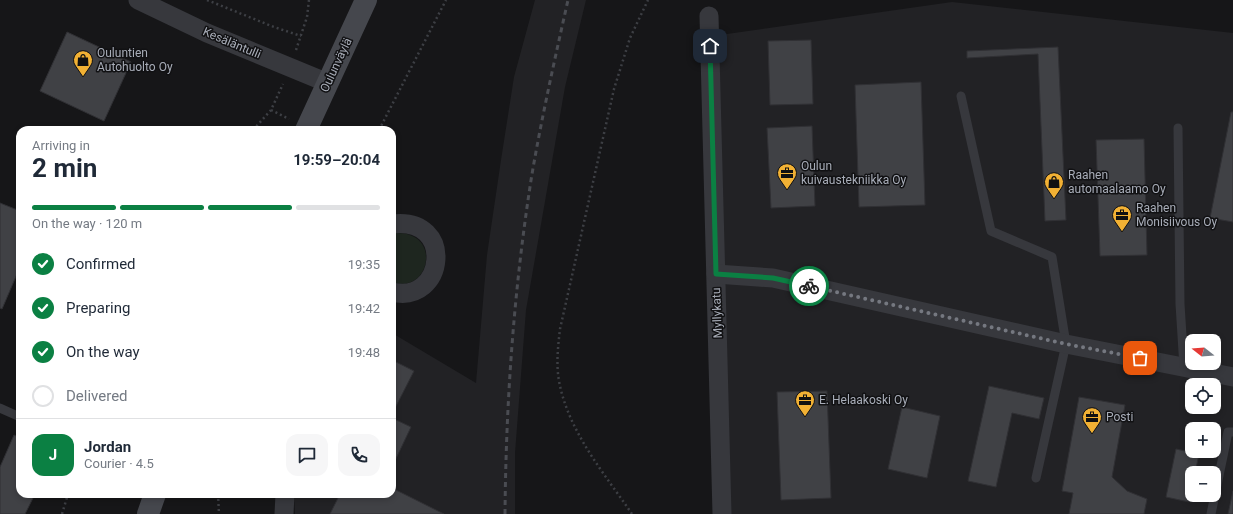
<!DOCTYPE html>
<meta charset="utf-8">
<style>
:root{--surface:#fff;--page:#f6f6f7;--text:#1f2937;--muted:#747a83;--line:#e0e1e3;--accent:#0b8043}
body{margin:0;font-family:Roboto,sans-serif;background:var(--page);color:var(--text);height:100vh;display:flex;flex-direction:column;font-size:15px;white-space:nowrap}
*{box-sizing:border-box;margin:0}
p{font-size:13px;color:var(--muted)}
.icon{flex:none;width:22px;height:22px;fill:none;stroke:currentColor;stroke-width:2;stroke-linecap:round;stroke-linejoin:round}
.map{position:relative;flex:1;overflow:hidden}
.sheet{position:absolute;left:16px;top:126px;width:380px;height:372px;display:flex;flex-direction:column;background:var(--surface);border-radius:12px;box-shadow:0 2px 6px #0003}
.sheet>*{flex:none}
.needle{width:26px;rotate:287deg}
.controls{position:absolute;left:1185px;top:334px;display:grid;gap:8px}
.controls a{display:grid;place-items:center;width:36px;height:36px;border-radius:8px;background:var(--surface);box-shadow:0 2px 6px #0003;font-size:20px}
.pin{position:absolute;display:grid;place-items:center;width:34px;height:34px;color:#fff;margin:-17px;border-radius:8px;box-shadow:0 2px 6px #0006}
.courier{position:absolute;display:grid;place-items:center;width:40px;height:40px;margin:-20px;border:3px solid #0b8043;border-radius:50%;background:#fff;color:#222;box-shadow:0 1px 5px #0007}
.head em{font-style:normal;font-weight:700}
.head div{display:flex;flex-direction:column-reverse}
.head{display:flex;align-items:center;justify-content:space-between;height:68px;padding:0 16px}
h1{font-size:26px;font-weight:700;line-height:30px}
.bar{display:grid;grid-template-columns:repeat(4,1fr);gap:6px 4px;align-content:center;height:48px;padding:0 16px}
.bar i{height:5px;border-radius:3px;background:var(--line)}
.bar .on{background:var(--accent)}
.bar p{grid-column:span 4}
.line{display:flex;align-items:center;gap:10px;padding:0 16px;border-top:1px solid var(--line)}
.line div{flex:1}
.round{display:grid;place-items:center;flex:none;width:42px;height:42px;border-radius:12px;background:var(--page)}
ol{padding:0 16px;list-style:none}
li{display:flex;align-items:center;gap:12px;height:44px}
li p{margin-inline-start:auto}
li .icon{padding:4px;border-radius:50%;background:var(--accent);color:#fff;stroke-width:4}
li:last-child{color:var(--muted)}
li i{width:22px;height:22px;border:2px solid var(--line);border-radius:50%}
.map>svg:first-child{display:block}
.built{fill:#222225;fill-rule:evenodd}
.grass{fill:#1e261f}
.building{fill:#404145;stroke:#303034}
.lines{fill:none;stroke-linecap:round;stroke-linejoin:round}
.path{stroke:#3d3f44;stroke-width:2.5;stroke-dasharray:2 3;stroke-linecap:butt}
.lane{stroke:#37383d;stroke-width:9}
.street{stroke:#37383d;stroke-width:19}
.secondary{stroke:#45474d;stroke-width:22}
.rail{stroke:#4a4c52;stroke-width:3;stroke-dasharray:5 4;stroke-linecap:butt}
.done{stroke:#757880;stroke-width:4;stroke-dasharray:0 7.2}
.route{stroke:#0b8043;stroke-width:5}
.labels{text-anchor:middle;stroke-width:3;stroke-linejoin:round;paint-order:stroke}
.street-label{font-size:12px;fill:#a8adb8;stroke:#111113}
.poi-label{font-size:12px;fill:#a8adb8;stroke:#111113;text-anchor:start}
</style>
<div class="map">
<svg width="1233" height="514" viewBox="0 0 1233 514">
<rect width="100%" height="100%" fill="#161618"/>
<!-- built -->
<g class="built">
<polygon points="535,0 586,0 565,87 526,310 515,453 515,514 295,514 294,494 392,494 392,333 476,383 487,255 501,160 514,77"/>
<path d="M952 2 1233 33V514H725L713 36ZM1192 341H1214V363H1192ZM1192 385H1214V407H1192ZM1192 429H1214V451H1192ZM1192 473H1214V495H1192Z"/>
</g>
<!-- grass -->
<path class="grass" d="M397 233C443 233 429 295 392 282V235Z"/>
<!-- building -->
<g class="building">
<polygon points="67,32 131,62 104,121 40,91"/>
<polygon points="811,40 813,104 770,105 768,41"/>
<polygon points="1058,47 1066,220 1045,221 1038,54 967,58 967,51"/>
<polygon points="921,82 925,205 859,207 855,85"/>
<polygon points="1231,112 1233,112 1233,222 1210,218"/>
<polygon points="812,126 815,206 771,208 767,128"/>
<polygon points="1144,139 1147,255 1100,256 1096,140"/>
<polygon points="0,203 20,211 20,267 2,309 0,308"/>
<polygon points="392,360 414,371 392,414"/>
<polygon points="989,386 1044,398 1039,419 1012,413 996,487 968,481"/>
<polygon points="827,391 831,498 781,500 777,392"/>
<polygon points="1079,397 1125,405 1112,477 1127,491 1147,499 1144,514 1069,514 1073,493 1062,491"/>
<polygon points="902,407 940,416 927,478 888,469"/>
<polygon points="392,418 411,427 392,467"/>
<polygon points="14,435 20,438 20,494 35,494 25,514 0,514 0,467"/>
<polygon points="1176,449 1199,454 1195,473 1192,473 1192,487 1189,502 1166,497"/>
<polygon points="392,488 444,514 330,514 340,494 392,494"/>
<polygon points="1233,491 1233,514 1228,514"/>
</g>
<g class="lines">
<!-- path -->
<g class="path">
<polyline points="207,0 274,27 301,36"/>
<polyline points="296,50 307,17 309,0"/>
<polyline points="271,110 289,119"/>
<polyline points="253,130 271,110 283,84"/>
<polyline points="379,130 446,0"/>
<polyline points="218,494 219,514"/>
<polyline points="62,514 68,494"/>
<path d="M632 514C604 473 568 431 559 381 556 364 558 346 560 329L614 89 630 38 648 0"/>
</g>
<!-- lane -->
<g class="lane">
<polyline points="961,96 991,231 1052,257 1066,344 1036,478"/>
<polyline points="1178,128 1180,304 1184,367"/>
<polyline points="0,408 20,417"/>
<polyline points="1211,514 1228,432 1233,432"/>
</g>
<!-- street -->
<g class="street">
<polyline points="138,0 207,33 328,83"/>
<polyline points="709,16 722,514"/>
<path d="M392 224C456 216 445 305 392 292"/>
<polyline points="716,274 773,278 1066,344 1233,377"/>
<polyline points="284,514 285,494"/>
</g>
<!-- secondary -->
<g class="secondary">
<polyline points="306,130 366,0"/>
<polyline points="148,514 155,494"/>
</g>
<!-- rail -->
<path class="rail" d="M505 514C506 400 514 287 532 174 542 116 555 58 568 0"/>
</g>
<g class="lines">
<!-- done -->
<polyline class="done" points="809,286 1066,344 1140,358"/>
<!-- route -->
<polyline class="route" points="710,46 716,274 773,278 809,286"/>
</g>
<!-- icons -->
<defs>
<g id="shop-pin" transform="scale(1)"><path d="M0 17L-7.5 6A9.5 9.5 0 1 1 7.5 6Z" fill="#f2b134" stroke="#111113"/><path d="M-5-2.5h2.3a2.7 3.5 0 0 1 5.4 0H5L5.5 6h-11ZM-1.5-2.5h3a1.5 2.3 0 0 0-3 0Z" fill="#111"/></g>
<g id="office-pin" transform="scale(1)"><path d="M0 17L-7.5 6A9.5 9.5 0 1 1 7.5 6Z" fill="#f2b134" stroke="#111113"/><path d="M-6-3h4V-5.5h4V-3h4V5H-6ZM-1-4.5V-3h2v-1.5ZM-6 0V1H6V0Z" fill="#111"/></g>
</defs>
<g fill-rule="evenodd">
<use href="#shop-pin" x="83" y="60"/>
<use href="#office-pin" x="787" y="173"/>
<use href="#shop-pin" x="1054" y="182"/>
<use href="#office-pin" x="1122" y="215"/>
<use href="#office-pin" x="805" y="400"/>
<use href="#office-pin" x="1092" y="417"/>
</g>
<g class="labels">
<!-- street labels -->
<g class="street-label">
<text transform="translate(232 43) rotate(23)" y="4">Kesäläntulli</text>
<text transform="translate(336 65) rotate(-65)" y="4">Oulunväylä</text>
<text transform="translate(717 313) rotate(-92)" y="4">Myllykatu</text>
</g>
<!-- poi labels -->
<g class="poi-label">
<text x="97" y="57">Ouluntien<tspan x="97" dy="14">Autohuolto Oy</tspan></text>
<text x="801" y="170">Oulun<tspan x="801" dy="14">kuivaustekniikka Oy</tspan></text>
<text x="1068" y="179">Raahen<tspan x="1068" dy="14">automaalaamo Oy</tspan></text>
<text x="1136" y="212">Raahen<tspan x="1136" dy="14">Monisiivous Oy</tspan></text>
<text x="819" y="404">E. Helaakoski Oy</text>
<text x="1106" y="421">Posti</text>
</g>
</g>
</svg>
<div class="controls">
<a><svg class="needle" viewBox="-14 -14 28 28"><path d="M0-13l5 13h-10z" fill="#e53935"/><path d="M0 13l5-13h-10z" fill="#747a83"/></svg></a>
<a><svg class="icon" aria-label="locate" viewBox="0 0 24 24"><circle cx="12" cy="12" r="6"/><path d="M12 2v4M12 18v4M2 12h4M18 12h4"/></svg></a>
<a>+</a>
<a>−</a>
</div>
<div class="pin" style="left:1140px;top:358px;background:#ea580c"><svg class="icon" aria-label="bag" viewBox="0 0 24 24"><path d="M5 8h14l-1 12H6zM9 8a3 3 0 0 1 6 0"/></svg></div>
<div class="pin" style="left:710px;top:46px;background:#1f2937"><svg class="icon" aria-label="home" viewBox="0 0 24 24"><path d="M3 11l9-7 9 7M6 9v11h12V9"/></svg></div>
<div class="courier" style="left:809px;top:286px"><svg class="icon" aria-label="bike" viewBox="0 0 24 24"><circle cx="6" cy="16" r="4"/><circle cx="18" cy="16" r="4"/><path d="M6 16l4-8h5l3 8M10 8l3 8H6M13 5h3"/></svg></div>
<section class="sheet">
<div class="head"><div><h1>2 min</h1><p>Arriving in</p></div><em>19:59–20:04</em></div>
<div class="bar"><i class="on"></i><i class="on"></i><i class="on"></i><i></i><p>On the way · 120 m</p></div>
<ol>
<li><svg class="icon" aria-label="check" viewBox="0 0 24 24"><path d="M5 12l5 5 9-10"/></svg>Confirmed<p>19:35</p></li>
<li><svg class="icon" aria-label="check" viewBox="0 0 24 24"><path d="M5 12l5 5 9-10"/></svg>Preparing<p>19:42</p></li>
<li><svg class="icon" aria-label="check" viewBox="0 0 24 24"><path d="M5 12l5 5 9-10"/></svg>On the way<p>19:48</p></li>
<li><i></i>Delivered</li>
</ol>
<div class="line" style="height:72px"><b class="round" style="background:var(--accent);color:#fff">J</b><div><b>Jordan</b><p>Courier · 4.5</p></div><a class="round"><svg class="icon" aria-label="chat" viewBox="0 0 24 24"><path d="M4 5h16v11H9l-5 4z"/></svg></a><a class="round"><svg class="icon" aria-label="phone" viewBox="0 0 24 24"><path d="M5 4h4l2 5-3 2q2 4 5 5l2-3 5 2v4C11 20 4 13 5 4z"/></svg></a></div>
</section>
</div>
